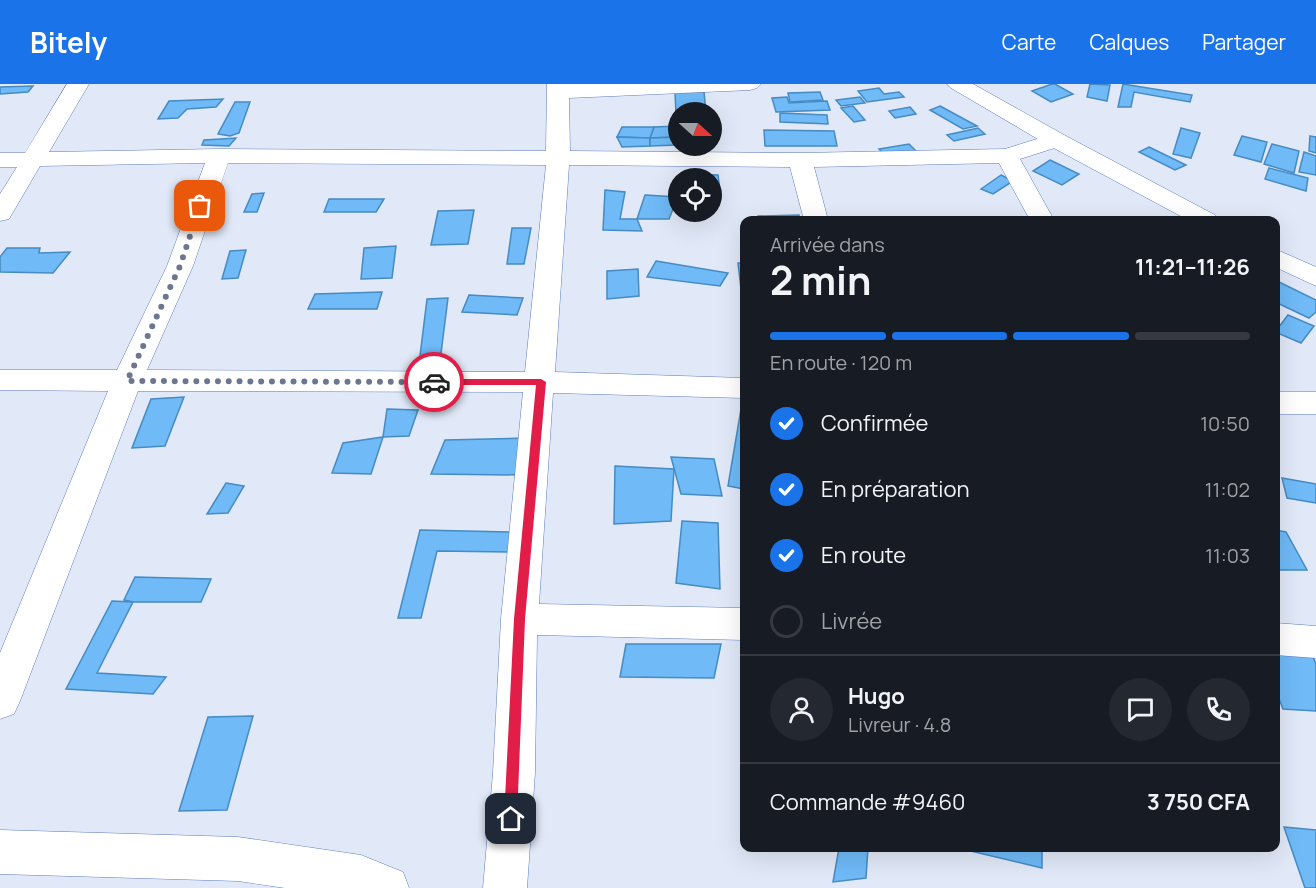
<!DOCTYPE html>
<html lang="fr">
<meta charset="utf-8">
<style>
:root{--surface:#171b24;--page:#242831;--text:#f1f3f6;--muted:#9ea1a6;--line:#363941;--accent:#1a73e8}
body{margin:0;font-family:Manrope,sans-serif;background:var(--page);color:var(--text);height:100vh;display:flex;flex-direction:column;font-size:22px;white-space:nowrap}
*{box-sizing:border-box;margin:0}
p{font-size:20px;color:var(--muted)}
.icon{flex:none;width:33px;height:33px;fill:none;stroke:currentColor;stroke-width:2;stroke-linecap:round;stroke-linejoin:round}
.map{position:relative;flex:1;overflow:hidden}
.side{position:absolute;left:740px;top:132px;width:540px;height:636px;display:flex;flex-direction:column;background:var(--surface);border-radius:12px;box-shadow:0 6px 24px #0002}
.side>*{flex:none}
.needle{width:39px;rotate:111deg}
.tools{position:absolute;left:668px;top:18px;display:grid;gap:12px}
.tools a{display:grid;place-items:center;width:54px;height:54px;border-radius:50%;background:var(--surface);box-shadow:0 6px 24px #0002;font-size:30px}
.pin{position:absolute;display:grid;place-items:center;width:51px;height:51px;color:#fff;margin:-26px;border-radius:12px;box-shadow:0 3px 9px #0006}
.courier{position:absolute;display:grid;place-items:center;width:60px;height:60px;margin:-30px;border:4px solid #e11d48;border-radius:50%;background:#fff;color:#222;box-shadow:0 2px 8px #0007}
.head em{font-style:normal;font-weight:700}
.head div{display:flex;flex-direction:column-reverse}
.head{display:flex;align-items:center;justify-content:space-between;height:102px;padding:0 30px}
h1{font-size:39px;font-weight:700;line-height:45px}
.bar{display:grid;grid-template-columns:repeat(4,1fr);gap:9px 6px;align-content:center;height:72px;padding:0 30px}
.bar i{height:8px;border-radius:4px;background:var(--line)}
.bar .on{background:var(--accent)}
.bar p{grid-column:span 4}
.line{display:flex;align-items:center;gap:15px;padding:0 30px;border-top:2px solid var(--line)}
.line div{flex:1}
.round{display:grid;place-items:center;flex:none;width:63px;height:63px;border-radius:32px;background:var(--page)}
ol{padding:0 30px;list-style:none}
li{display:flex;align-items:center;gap:18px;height:66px}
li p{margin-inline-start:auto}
li .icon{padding:6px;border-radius:50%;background:var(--accent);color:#fff;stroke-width:4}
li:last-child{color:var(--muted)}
li i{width:33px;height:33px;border:3px solid var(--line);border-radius:50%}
header{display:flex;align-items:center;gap:36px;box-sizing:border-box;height:84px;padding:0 30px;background:var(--accent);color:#fff}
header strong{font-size:28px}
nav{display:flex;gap:33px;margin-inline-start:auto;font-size:21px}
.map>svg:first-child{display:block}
.building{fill:#6fbaf7;stroke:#468bc2;stroke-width:1.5}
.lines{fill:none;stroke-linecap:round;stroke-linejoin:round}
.minor-casing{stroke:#5e7cbf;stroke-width:1}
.primary-casing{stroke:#5e7cbf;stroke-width:1}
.minor{fill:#fff;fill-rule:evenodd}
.primary{fill:#fff;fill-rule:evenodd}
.route{fill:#e11d48}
.done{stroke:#6c778f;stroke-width:6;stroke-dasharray:0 10.8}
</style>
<header>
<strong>Bitely</strong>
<nav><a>Carte</a><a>Calques</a><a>Partager</a></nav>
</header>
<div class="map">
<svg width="1316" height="804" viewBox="0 0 1316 804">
<rect width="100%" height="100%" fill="#e1e9f8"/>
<!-- building -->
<g class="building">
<polygon points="1052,0 1055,0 1073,10 1051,18 1032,7"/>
<polygon points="1090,0 1110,1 1107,17 1087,13"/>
<polygon points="1123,0 1192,11 1190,18 1134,8 1131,23 1118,23"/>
<polygon points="33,2 28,8 0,10 0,3"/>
<polygon points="879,4 884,10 899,8 904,13 867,18 858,7"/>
<polygon points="675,8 704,8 706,28 676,30"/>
<polygon points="820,8 823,16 790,18 788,9"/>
<polygon points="787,13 789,19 827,17 830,26 776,28 772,14"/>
<polygon points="860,13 865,19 841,22 836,16"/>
<polygon points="223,15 216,23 187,25 178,34 158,35 169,17"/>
<polygon points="235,18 250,18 239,49 230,52 218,50"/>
<polygon points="853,22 865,36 854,38 841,24"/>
<polygon points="940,22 977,42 963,45 930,26"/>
<polygon points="910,23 916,30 895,34 889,27"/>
<polygon points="780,29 827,31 828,40 780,38"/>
<polygon points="678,42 678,53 650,54 654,43"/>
<polygon points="622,43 654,43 650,54 617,53"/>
<polygon points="978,44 985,50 954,57 947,51"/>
<polygon points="1181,44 1200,49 1191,74 1173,70"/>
<polygon points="764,46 834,47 837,62 765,62"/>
<polygon points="1242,52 1267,58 1261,78 1234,71"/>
<polygon points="1310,52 1316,53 1316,69 1309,67"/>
<polygon points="617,53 650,54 650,62 622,63"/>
<polygon points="678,53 678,61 650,62 650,54"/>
<polygon points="236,54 229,62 202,61 204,56"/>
<polygon points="909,60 916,67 886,73 879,65"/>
<polygon points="1272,60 1299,67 1294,89 1264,80"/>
<polygon points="1149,63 1186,81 1175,86 1139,68"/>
<polygon points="1304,68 1316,72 1316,91 1299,88"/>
<polygon points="1050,76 1079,90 1062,101 1033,87"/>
<polygon points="1269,84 1308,94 1306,107 1265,95"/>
<polygon points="692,90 718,91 721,114 711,114 711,94 693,94"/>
<polygon points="1001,91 1013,97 993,110 981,105"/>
<polygon points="605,106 625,108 620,135 637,135 642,147 603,146"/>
<polygon points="264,109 257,128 244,128 252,110"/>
<polygon points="645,111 678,113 669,135 637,135"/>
<polygon points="329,115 384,115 376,128 324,128"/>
<polygon points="474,126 468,160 431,161 438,127"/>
<polygon points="799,131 800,136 757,136 758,132"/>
<polygon points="512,144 531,144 524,180 507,180"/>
<polygon points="396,162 392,194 361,195 364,164"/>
<polygon points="7,164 40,164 39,169 70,168 53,189 0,188 0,173"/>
<polygon points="246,166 238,194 222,195 230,167"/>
<polygon points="656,177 728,189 720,202 647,193"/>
<polygon points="738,179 744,179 744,213 742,214"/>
<polygon points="638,185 639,212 607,215 607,187"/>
<polygon points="1279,198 1316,216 1316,228 1309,234 1275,218 1275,201"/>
<polygon points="382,208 377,225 308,225 315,210"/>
<polygon points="469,211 523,214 517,231 462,228"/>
<polygon points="448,214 440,277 419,280 427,215"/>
<polygon points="1288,231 1314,242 1301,259 1275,248"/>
<polygon points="184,313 165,362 132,364 151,315"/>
<polygon points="742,319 744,319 744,405 728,402"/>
<polygon points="387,325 418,326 409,352 383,353"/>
<polygon points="383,353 371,390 332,389 343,359"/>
<polygon points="529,354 521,391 431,390 445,356"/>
<polygon points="671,373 714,375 722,412 681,410"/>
<polygon points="615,382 674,385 671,437 614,440"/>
<polygon points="1282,394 1316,400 1316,419 1287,414"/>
<polygon points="226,399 244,402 228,429 207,430"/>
<polygon points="682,437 718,439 720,505 676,499"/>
<polygon points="420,446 512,448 508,468 437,467 421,534 398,534"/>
<polygon points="1275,446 1286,448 1307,486 1275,486"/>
<polygon points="135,493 211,495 201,518 133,518 124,516"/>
<polygon points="112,517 133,518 97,589 166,593 153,610 66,605"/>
<polygon points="626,560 721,560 714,594 620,593"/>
<polygon points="1275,564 1310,566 1316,580 1316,627 1283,625 1275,605"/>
<polygon points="253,632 227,726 179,727 208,633"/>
<polygon points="1284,743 1316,746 1316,804 1305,804"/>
<polygon points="839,764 868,764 866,794 833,798"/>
<polygon points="958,764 1042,764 1042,784"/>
</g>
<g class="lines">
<!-- minor casing -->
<g class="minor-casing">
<g id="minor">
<path d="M67 0H89L49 68 219 65 546 67 547 0H761L757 4 750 6 569 14 570 67 800 69 1005 65 1056 49 1064 51 1067 56 1064 61 1020 75 1054 136H1030L999 79 814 83 828 136H804L790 83 569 81 555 288 744 294V314L553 309 539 520 744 524V556L537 551 535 689 527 804H483L493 689 501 535 523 308 138 307 20 617 14 630 0 635V569L108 307 0 306V286H117L167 182 205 79 40 82 9 135 0 137V110L17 83H0V69H25ZM228 79 546 81 525 288 147 286 193 182Z"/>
<rect x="1275" y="308" width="41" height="22"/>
<polygon points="1275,539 1316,542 1316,574 1275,571"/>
<polygon points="0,746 238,753 361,771 403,788 409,804 285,804 238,797 0,790"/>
</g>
</g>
<!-- primary casing -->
<g class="primary-casing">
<g id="primary">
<polygon points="947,0 973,0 1064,51 1215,131 1219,136 1188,136 1048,61 951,4"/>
<polygon points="1275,165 1316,183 1316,202 1275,183"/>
</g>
</g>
<!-- minor -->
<use href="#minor" class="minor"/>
<!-- primary -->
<use href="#primary" class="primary"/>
</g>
<!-- route -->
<polygon class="route" points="541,295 546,298 525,535 517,735 515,739 511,741 506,739 504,735 514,535 536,301 434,301 429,298 434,295"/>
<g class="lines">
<!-- done -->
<polyline class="done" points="200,122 180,182 127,297 434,298"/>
</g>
</svg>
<div class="tools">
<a><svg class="needle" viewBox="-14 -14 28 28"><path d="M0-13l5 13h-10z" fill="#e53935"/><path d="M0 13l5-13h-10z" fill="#9ea1a6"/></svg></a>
<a><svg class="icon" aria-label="locate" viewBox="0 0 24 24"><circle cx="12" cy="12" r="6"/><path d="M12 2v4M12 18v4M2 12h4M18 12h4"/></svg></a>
</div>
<div class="pin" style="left:200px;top:122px;background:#ea580c"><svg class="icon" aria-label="bag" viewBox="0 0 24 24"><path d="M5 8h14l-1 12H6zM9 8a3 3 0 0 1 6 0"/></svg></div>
<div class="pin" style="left:511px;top:735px;background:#1f2937"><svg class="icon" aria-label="home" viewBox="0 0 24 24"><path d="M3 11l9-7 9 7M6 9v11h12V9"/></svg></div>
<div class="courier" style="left:434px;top:298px"><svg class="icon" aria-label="car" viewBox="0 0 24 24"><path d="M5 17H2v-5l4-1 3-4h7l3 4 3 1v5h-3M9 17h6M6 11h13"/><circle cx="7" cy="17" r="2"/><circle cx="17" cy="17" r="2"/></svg></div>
<section class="side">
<div class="head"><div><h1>2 min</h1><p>Arrivée dans</p></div><em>11:21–11:26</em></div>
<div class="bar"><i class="on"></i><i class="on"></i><i class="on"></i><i></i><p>En route · 120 m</p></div>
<ol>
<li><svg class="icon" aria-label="check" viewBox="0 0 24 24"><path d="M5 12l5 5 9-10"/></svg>Confirmée<p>10:50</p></li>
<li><svg class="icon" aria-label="check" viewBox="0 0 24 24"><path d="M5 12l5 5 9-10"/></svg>En préparation<p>11:02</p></li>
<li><svg class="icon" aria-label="check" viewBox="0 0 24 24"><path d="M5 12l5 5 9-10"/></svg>En route<p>11:03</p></li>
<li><i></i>Livrée</li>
</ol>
<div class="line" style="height:108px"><a class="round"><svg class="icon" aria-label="person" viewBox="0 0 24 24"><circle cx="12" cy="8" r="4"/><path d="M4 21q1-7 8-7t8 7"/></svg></a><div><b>Hugo</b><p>Livreur · 4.8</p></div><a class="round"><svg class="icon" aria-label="chat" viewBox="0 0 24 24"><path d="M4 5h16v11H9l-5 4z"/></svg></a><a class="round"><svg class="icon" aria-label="phone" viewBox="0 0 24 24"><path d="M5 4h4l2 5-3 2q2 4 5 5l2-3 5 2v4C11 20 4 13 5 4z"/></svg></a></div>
<div class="line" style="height:78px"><div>Commande #9460</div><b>3 750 CFA</b></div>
</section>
</div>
